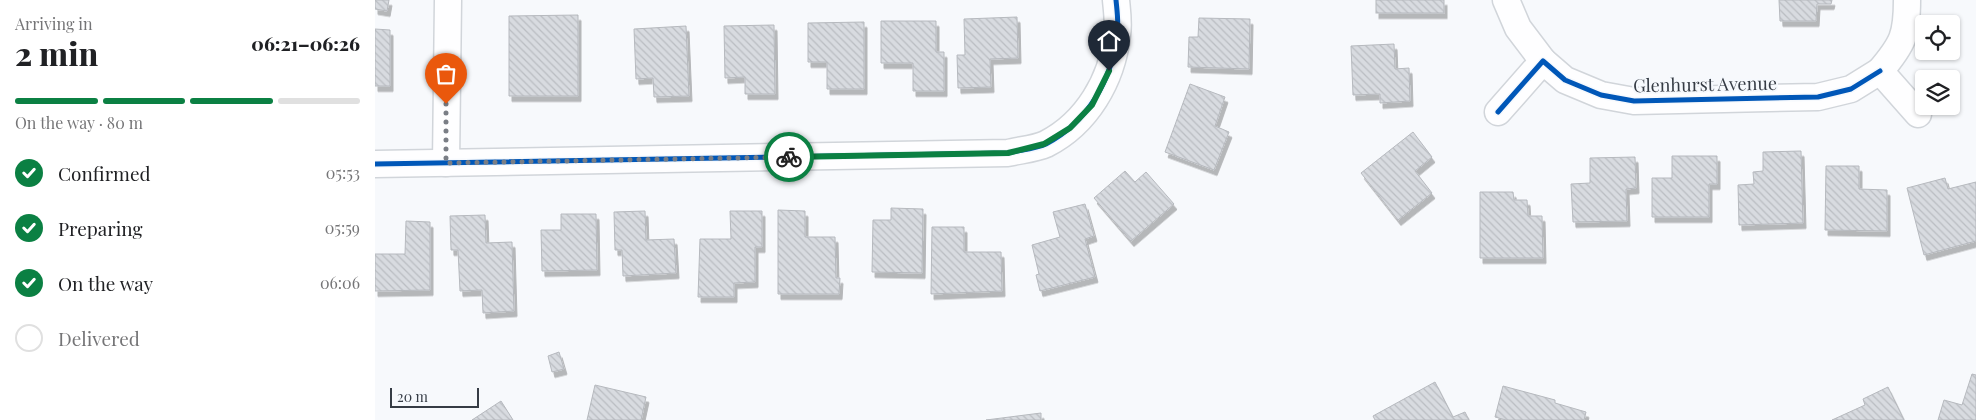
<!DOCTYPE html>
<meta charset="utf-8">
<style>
:root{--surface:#fff;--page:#f6f6f6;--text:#202124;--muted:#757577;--line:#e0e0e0;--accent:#0b8043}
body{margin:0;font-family:"Playfair Display",serif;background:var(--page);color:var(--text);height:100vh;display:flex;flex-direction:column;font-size:19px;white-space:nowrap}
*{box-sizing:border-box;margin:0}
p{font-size:16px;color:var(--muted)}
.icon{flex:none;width:28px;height:28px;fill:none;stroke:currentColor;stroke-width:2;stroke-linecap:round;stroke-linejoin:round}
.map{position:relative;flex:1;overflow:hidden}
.drawer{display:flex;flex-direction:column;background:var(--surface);width:375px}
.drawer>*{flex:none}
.fabs{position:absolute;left:1540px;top:15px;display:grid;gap:10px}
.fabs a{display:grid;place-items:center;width:45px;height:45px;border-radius:5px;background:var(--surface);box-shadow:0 1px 4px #0004;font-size:25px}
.scale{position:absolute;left:15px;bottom:12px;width:89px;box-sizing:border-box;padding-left:5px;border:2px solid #363c45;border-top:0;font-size:14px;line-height:18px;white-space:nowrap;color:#363c45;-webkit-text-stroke:4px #f6f9fd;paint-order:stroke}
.pin{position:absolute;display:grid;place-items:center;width:42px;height:42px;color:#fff;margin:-51px -21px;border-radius:50% 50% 50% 0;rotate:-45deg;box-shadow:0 0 5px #0007}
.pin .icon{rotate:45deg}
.courier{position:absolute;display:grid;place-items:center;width:50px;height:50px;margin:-25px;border:4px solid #0b8043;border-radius:50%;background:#fff;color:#222;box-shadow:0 1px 6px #0007}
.summary em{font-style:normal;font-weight:800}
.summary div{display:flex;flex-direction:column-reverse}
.summary{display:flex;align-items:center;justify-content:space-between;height:85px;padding:0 15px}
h1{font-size:32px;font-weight:800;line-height:38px}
.bar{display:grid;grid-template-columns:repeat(4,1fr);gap:8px 5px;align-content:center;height:60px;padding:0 15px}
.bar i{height:6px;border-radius:4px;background:var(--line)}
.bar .on{background:var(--accent)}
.bar p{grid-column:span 4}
ol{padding:0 15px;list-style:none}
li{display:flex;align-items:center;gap:15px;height:55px}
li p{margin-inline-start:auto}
li .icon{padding:5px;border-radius:50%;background:var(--accent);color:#fff;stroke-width:4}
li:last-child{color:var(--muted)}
li i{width:28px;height:28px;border:2px solid var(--line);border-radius:50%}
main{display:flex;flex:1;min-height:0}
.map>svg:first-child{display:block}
.building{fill:url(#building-back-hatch);stroke:#b6b9be;filter:url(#shadow)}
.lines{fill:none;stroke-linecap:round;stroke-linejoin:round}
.minor-casing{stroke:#d1d5da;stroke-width:29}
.minor{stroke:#fefeff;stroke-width:26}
.cycleway-casing{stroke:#f6f9fd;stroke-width:8}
.cycleway{stroke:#0057b8;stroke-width:5}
.done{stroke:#7a7e85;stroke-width:5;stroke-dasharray:0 9}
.route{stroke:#0b8043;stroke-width:6}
.labels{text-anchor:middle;stroke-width:4;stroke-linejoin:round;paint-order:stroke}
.street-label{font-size:18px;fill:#363c45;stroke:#f6f9fd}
</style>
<main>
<section class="drawer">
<div class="summary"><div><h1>2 min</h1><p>Arriving in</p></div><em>06:21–06:26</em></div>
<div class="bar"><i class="on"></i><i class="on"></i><i class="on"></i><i></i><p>On the way · 80 m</p></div>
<ol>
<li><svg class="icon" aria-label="check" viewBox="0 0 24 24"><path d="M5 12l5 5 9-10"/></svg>Confirmed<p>05:53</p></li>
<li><svg class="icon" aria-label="check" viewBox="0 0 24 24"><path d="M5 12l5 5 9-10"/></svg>Preparing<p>05:59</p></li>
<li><svg class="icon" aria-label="check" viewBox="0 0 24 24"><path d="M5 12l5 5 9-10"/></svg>On the way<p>06:06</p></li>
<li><i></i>Delivered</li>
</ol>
</section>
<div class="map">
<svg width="1601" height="420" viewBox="0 0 1601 420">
<defs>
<pattern id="building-back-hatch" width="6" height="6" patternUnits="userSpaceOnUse" patternTransform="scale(1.25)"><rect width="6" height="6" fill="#d8dbe0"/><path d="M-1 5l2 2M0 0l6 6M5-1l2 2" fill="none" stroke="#babdc2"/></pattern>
<filter id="shadow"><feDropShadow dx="3" dy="5.5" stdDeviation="0" flood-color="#0004"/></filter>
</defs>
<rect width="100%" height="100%" fill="#f7f9fc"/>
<!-- building -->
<g class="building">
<polygon points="0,0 14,0 12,11 0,9"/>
<rect x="1001" y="0" width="68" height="13"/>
<polygon points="1404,0 1457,0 1456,4 1442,4 1441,21 1405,21"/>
<polygon points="203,15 203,96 134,96 134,16"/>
<polygon points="642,17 643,58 615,59 616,87 583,88 582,55 590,55 589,19"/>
<polygon points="824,18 875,19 874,69 813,67 814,37 823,37"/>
<polygon points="506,21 561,21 561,52 569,52 569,91 538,91 538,63 506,63"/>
<polygon points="489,22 489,89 452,89 452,62 433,62 433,23"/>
<polygon points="399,25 400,94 370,94 370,77 350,78 349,26"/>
<polygon points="311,26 314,96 279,97 278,78 261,79 259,29"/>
<polygon points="0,29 15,30 15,86 0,86"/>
<polygon points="1019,44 1020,69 1034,68 1035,101 1005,103 1005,94 978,95 976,46"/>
<polygon points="815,84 850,97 840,126 854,132 839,170 790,152"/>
<polygon points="1038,132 1057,157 1040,171 1057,193 1023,220 986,173"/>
<polygon points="1426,151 1428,223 1364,225 1363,185 1379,184 1378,172 1388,171 1388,152"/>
<polygon points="1297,156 1342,156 1342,184 1334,184 1334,217 1277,217 1277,178 1297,178"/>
<polygon points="1260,157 1261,188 1251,189 1252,221 1198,222 1196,184 1215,183 1215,158"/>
<polygon points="1451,166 1484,166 1484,189 1512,190 1512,231 1450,230"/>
<polygon points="750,171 760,182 771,172 799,204 756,241 719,198"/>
<polygon points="1570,178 1573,189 1601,182 1601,241 1549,255 1532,188"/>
<polygon points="1105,192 1138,192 1139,200 1152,200 1153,216 1167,216 1168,258 1105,258"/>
<polygon points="710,204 719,236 710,239 720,277 665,291 661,275 664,274 657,245 685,237 678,212"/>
<polygon points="516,208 548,209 547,273 497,272 498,220 516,220"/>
<polygon points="403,210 430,211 430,237 460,237 461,278 465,278 464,294 403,294"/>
<polygon points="270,211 271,240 299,239 301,273 248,276 247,250 240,250 239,212"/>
<polygon points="355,211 387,211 387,247 380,247 380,282 359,283 359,297 323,297 325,239 356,239"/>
<polygon points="186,214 221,214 222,270 167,271 166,230 186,230"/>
<polygon points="110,215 111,243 137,242 139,311 108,313 107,290 85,291 83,250 76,250 75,216"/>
<polygon points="31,221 55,222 55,290 0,291 0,254 30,254"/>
<polygon points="557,227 589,227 589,252 626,252 627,291 556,294"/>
<polygon points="184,352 189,369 177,372 173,356"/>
<polygon points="1597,374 1601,375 1601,420 1563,420 1569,400 1587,405"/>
<polygon points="1060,382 1078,417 1090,412 1094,420 1000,420 998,416"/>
<polygon points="220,385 271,397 266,420 212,420"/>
<polygon points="1128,386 1180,400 1180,403 1211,412 1209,420 1131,420 1120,417"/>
<polygon points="1513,387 1529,420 1457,420 1490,405 1488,399"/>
<polygon points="126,401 138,420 97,420"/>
<polygon points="666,413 666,420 611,420"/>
</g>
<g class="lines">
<!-- minor casing -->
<g class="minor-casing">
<g id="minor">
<polyline points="1131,0 1143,28 1168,61"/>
<path d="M1532 0C1532 35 1528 44 1505 71L1543 114"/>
<polyline points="1123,112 1168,61 1190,80 1226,95 1259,101 1443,97 1476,89 1505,71"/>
<polyline points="71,163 73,0"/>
<path d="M0 164 633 153C645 150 660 149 671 144 712 123 737 80 742 35 744 24 742 11 741 0"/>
</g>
</g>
<!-- minor -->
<use href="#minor" class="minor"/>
<!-- cycleway casing -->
<g class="cycleway-casing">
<g id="cycleway">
<polyline points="1123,112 1168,61 1190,80 1226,95 1259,101 1443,97 1476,89 1505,71"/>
<path d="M0 164 633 153C645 150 660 149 671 144 712 123 737 80 742 35 744 24 742 11 741 0"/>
</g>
</g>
<!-- cycleway -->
<use href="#cycleway" class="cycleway"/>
</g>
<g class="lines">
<!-- done -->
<polyline class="done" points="71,104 71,163 414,157"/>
<!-- route -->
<polyline class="route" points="414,157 633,153 669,144 695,128 717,105 734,71"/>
</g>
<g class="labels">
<!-- street labels -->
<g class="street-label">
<text transform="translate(1330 85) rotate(-1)" y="6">Glenhurst Avenue</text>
</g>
</g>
</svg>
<div class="fabs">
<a><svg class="icon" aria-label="locate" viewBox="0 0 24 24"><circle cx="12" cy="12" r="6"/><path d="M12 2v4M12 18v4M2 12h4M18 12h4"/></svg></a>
<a><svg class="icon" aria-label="layers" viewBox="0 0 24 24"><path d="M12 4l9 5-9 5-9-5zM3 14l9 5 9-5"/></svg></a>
</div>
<div class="scale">20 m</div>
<div class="pin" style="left:71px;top:104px;background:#ea580c"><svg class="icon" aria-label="bag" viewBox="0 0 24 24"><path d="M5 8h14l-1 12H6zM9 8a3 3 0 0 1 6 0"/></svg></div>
<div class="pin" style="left:734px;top:71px;background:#1f2937"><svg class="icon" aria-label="home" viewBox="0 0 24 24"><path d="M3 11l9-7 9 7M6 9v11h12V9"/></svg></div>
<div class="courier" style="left:414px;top:157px"><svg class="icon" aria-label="bike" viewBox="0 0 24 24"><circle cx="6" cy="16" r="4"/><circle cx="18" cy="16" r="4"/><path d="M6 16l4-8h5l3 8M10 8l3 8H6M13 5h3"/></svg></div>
</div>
</main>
